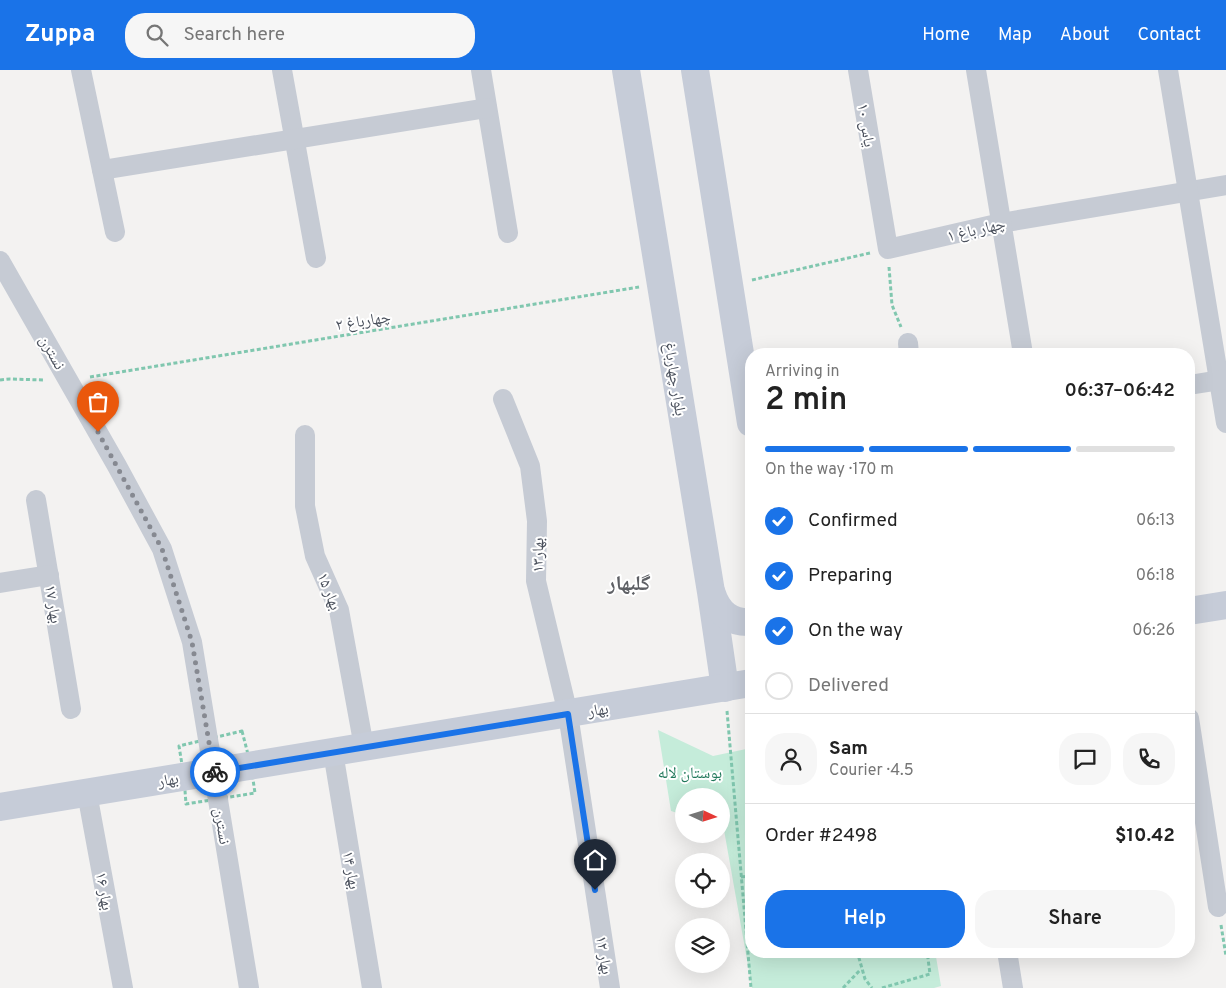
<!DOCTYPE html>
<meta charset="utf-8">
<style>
:root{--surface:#fff;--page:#f6f6f6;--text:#222;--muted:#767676;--line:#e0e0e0;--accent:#1a73e8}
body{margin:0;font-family:Overpass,"Noto Naskh Arabic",sans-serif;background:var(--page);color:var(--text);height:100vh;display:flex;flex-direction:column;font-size:19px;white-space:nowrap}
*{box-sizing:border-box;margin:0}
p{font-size:16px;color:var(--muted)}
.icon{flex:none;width:28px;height:28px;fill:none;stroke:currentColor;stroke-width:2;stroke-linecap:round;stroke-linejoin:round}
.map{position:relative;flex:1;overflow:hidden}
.panel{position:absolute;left:745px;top:278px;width:450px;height:610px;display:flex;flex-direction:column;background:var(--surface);border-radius:20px;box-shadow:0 5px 20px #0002}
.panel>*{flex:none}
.needle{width:32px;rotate:94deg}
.fabs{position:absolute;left:675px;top:718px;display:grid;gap:10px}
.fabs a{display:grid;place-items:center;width:55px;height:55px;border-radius:50%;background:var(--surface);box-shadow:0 5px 20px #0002;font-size:25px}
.pin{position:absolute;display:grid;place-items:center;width:42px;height:42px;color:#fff;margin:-51px -21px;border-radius:50% 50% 50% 0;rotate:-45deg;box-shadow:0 0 5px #0007}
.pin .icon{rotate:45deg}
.courier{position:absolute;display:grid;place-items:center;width:50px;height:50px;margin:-25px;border:4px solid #1a73e8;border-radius:50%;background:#fff;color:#222;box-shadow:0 1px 6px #0007}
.summary em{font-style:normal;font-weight:600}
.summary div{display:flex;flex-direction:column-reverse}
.summary{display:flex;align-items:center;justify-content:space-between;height:85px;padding:0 20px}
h1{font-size:32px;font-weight:600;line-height:38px}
.bar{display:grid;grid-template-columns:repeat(4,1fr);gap:8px 5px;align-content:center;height:60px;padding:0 20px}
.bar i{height:6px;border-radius:4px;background:var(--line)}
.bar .selected{background:var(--accent)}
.bar p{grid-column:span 4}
.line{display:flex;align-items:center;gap:12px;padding:0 20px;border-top:1px solid var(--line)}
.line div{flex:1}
.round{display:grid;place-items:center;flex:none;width:52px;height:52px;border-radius:20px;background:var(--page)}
ol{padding:0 20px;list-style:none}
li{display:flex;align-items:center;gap:15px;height:55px}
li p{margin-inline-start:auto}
li .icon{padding:5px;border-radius:50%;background:var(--accent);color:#fff;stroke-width:4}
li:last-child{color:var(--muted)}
li i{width:28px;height:28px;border:2px solid var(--line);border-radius:50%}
.cta{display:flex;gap:10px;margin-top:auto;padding:10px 20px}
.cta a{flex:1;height:58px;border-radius:20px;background:var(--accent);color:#fff;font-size:20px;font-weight:600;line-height:58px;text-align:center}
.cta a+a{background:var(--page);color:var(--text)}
header{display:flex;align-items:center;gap:30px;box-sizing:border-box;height:70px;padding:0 25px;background:var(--accent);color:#fff}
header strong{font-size:24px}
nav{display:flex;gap:28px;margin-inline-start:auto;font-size:18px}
.search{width:350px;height:45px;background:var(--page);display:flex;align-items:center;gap:12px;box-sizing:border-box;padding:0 18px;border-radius:20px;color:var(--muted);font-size:19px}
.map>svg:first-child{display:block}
.green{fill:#c5ecda}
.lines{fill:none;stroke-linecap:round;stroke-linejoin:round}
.path{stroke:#80c7af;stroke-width:3;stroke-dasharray:4 2.5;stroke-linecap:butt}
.street{stroke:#c6cbd4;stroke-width:20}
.secondary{stroke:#c6ccd8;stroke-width:28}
.done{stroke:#868991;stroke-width:5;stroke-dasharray:0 9}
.route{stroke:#1a73e8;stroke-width:6}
.labels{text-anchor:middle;stroke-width:4;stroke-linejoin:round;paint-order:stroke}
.street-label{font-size:16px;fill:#4b515d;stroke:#fff}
.park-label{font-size:16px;fill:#21795b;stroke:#fff}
.district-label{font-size:21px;font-weight:bold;fill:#5e6065;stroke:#fff}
</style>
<header>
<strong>Zuppa</strong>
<div class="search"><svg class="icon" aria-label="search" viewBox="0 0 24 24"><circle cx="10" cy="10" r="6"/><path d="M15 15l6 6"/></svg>Search here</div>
<nav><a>Home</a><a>Map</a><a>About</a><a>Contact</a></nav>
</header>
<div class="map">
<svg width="1226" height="918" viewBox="0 0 1226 918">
<rect width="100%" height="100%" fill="#f3f2f1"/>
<!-- green -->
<polygon class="green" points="658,660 713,686 751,678 751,881 935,881 941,916 934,918 752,918 724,760 721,759 721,726 684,726 684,745 671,741"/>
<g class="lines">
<!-- path -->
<g class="path">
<polyline points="889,197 892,235 901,257"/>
<polyline points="752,210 870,183"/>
<polyline points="90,307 639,217"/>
<polyline points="0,310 10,309 44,310"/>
<polyline points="727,641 751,918"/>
<polygon points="242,661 251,696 255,723 186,734 184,707 179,676"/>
<polyline points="741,807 751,806"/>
<polyline points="1221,855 1226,886"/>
<polyline points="857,881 865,909 872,918"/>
<polyline points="843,918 861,899"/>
<polyline points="882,918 930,904 927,881"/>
</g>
<!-- street -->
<g class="street">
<polyline points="81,0 115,162"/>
<polyline points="282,0 316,188"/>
<polyline points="481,0 508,163"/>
<polyline points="858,0 888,179 1001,153 1226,115"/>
<polyline points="976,0 1023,284"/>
<polyline points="1168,0 1226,353"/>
<polyline points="102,100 487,38"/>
<polyline points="0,191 117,396 162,479 192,572 249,918"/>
<polyline points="908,273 909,284"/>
<polyline points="1189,315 1226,309"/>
<polyline points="503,329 530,396 537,451 536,511 568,644 610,918"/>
<polyline points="305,365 305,436 315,486 339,540 364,677"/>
<polyline points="36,430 71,639"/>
<polyline points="0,513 49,505"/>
<polyline points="1189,648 1218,837"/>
<polyline points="333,682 372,918"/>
<polyline points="87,723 123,918"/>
<polyline points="1007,881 1013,918"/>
</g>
<!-- secondary -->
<g class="secondary">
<polyline points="626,0 711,522 725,618"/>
<polyline points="695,0 751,353"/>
<path d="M712 524C718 543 731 553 751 552"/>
<polyline points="1189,541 1226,535"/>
<polyline points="0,737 751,613"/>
</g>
</g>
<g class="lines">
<!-- done -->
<polyline class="done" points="98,362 162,479 192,572 214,702 215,702"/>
<!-- route -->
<polyline class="route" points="215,702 568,644 595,820"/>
</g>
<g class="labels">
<!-- street labels -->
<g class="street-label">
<text transform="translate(867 55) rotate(81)" y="6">یاس ۱۰</text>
<text transform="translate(976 159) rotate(-13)" y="6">چهار باغ ۱</text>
<text transform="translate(363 250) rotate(-9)" y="6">چهارباغ ۲</text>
<text transform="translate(53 282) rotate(61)" y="6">نسترن</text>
<text transform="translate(676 309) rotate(81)" y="6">بلوار چهارباغ</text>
<text transform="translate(537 485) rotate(-89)" y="6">بهار۱۳</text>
<text transform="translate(330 521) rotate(68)" y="6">بهار ۱۵</text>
<text transform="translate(54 534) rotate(81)" y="6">بهار ۱۷</text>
<text transform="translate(598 639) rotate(-9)" y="6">بهار</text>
<text transform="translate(168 709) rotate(-10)" y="6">بهار</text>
<text transform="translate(223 756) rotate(81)" y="6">نسترن</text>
<text transform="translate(352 800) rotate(80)" y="6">بهار ۱۴</text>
<text transform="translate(105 821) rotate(80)" y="6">بهار ۱۶</text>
<text transform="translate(605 885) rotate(81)" y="6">بهار ۱۲</text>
</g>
<!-- park labels -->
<g class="park-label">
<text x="690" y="708">بوستان لاله</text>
</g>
<!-- district labels -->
<g class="district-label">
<text x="629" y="520">گلبهار</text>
</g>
</g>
</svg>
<div class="fabs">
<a><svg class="needle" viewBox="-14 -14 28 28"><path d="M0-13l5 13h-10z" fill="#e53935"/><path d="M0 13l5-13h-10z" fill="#767676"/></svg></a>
<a><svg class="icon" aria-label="locate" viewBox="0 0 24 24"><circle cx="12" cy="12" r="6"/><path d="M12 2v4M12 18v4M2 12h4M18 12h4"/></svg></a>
<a><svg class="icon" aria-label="layers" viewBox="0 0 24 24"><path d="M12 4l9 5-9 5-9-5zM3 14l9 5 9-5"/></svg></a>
</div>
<div class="pin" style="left:98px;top:362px;background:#ea580c"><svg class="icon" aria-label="bag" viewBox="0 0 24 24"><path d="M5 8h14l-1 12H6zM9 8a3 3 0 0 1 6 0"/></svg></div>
<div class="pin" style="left:595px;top:820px;background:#1f2937"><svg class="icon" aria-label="home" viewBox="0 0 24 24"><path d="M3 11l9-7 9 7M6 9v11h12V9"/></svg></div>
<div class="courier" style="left:215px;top:702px"><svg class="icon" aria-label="bike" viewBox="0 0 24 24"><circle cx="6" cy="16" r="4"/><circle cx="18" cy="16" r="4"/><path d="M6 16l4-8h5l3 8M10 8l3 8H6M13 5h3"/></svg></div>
<section class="panel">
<div class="summary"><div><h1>2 min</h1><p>Arriving in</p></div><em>06:37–06:42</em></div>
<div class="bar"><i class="selected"></i><i class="selected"></i><i class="selected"></i><i></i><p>On the way · 170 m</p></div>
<ol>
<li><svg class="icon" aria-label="check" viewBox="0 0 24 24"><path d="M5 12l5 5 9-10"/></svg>Confirmed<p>06:13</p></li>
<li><svg class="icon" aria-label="check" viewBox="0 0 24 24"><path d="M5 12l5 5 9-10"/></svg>Preparing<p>06:18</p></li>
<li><svg class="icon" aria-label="check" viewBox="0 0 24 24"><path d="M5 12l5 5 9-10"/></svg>On the way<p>06:26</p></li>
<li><i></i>Delivered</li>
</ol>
<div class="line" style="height:90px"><a class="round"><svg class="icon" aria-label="person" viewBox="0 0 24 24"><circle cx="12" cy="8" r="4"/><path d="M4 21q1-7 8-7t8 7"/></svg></a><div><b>Sam</b><p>Courier · 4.5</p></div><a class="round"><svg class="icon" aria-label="chat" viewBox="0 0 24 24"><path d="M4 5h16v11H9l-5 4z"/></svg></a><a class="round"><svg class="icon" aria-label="phone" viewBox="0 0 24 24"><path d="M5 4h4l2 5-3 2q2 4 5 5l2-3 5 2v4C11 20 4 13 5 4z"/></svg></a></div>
<div class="line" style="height:65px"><div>Order #2498</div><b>$10.42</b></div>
<div class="cta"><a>Help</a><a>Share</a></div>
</section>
</div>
